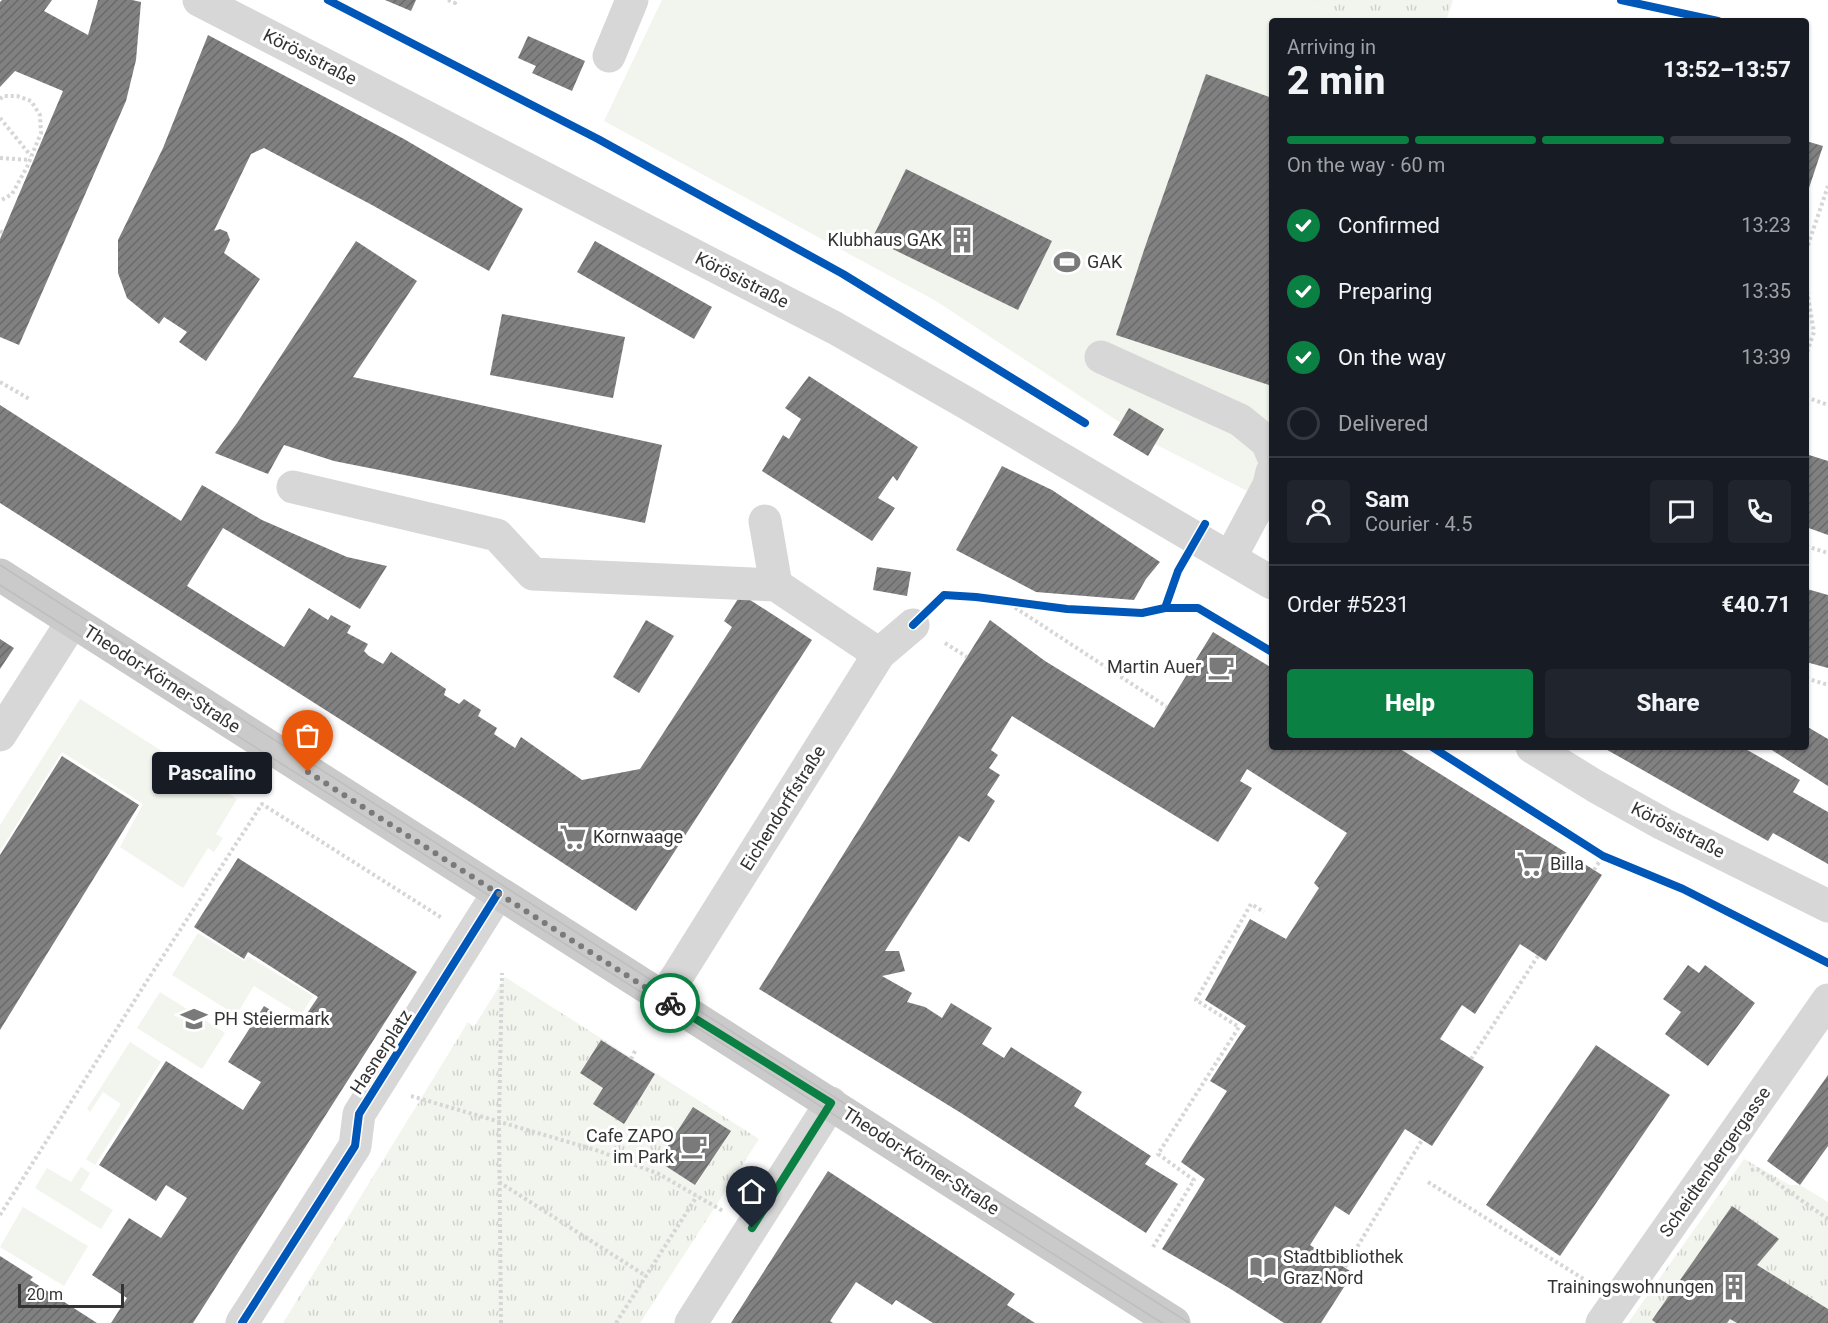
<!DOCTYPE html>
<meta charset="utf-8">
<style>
:root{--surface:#171b24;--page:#20242c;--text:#f1f3f6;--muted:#9ea1a6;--line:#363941;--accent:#0b8043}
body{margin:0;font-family:Roboto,sans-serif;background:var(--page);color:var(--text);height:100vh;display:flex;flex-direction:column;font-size:22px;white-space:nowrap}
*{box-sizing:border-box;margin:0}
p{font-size:20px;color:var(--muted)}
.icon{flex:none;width:33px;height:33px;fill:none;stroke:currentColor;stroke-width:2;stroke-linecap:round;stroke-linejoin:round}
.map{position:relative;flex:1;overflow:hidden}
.panel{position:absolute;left:1269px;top:18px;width:540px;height:732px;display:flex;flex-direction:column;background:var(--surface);border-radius:6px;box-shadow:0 2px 4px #0004}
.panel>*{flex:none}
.scale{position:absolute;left:18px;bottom:15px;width:106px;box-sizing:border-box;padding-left:6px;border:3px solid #333;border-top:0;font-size:16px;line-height:21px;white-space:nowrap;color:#333;-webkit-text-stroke:4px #fff;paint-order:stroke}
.pin{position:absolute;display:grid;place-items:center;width:51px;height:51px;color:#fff;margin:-62px -26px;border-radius:50% 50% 50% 0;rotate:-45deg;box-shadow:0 0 6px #0007}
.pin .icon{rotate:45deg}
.courier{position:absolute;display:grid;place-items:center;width:60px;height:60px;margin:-30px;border:4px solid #0b8043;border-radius:50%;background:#fff;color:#222;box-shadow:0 2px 8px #0007}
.bubble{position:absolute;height:42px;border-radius:6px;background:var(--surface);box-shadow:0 2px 4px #0004;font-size:20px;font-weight:800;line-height:42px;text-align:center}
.overview em{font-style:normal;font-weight:800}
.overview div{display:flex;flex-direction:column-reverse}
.overview{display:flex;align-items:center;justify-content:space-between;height:102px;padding:0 18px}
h1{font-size:39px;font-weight:800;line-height:45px}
.bar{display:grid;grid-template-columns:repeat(4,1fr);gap:9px 6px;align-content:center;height:72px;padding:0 18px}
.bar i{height:8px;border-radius:4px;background:var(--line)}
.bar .selected{background:var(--accent)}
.bar p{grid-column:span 4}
.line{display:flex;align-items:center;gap:15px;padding:0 18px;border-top:2px solid var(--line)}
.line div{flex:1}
.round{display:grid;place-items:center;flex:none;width:63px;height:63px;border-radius:6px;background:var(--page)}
ol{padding:0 18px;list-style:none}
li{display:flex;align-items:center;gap:18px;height:66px}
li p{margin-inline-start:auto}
li .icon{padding:6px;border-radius:50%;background:var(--accent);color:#fff;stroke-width:4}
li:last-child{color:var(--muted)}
li i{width:33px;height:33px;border:3px solid var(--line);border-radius:50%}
.primary-button{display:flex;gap:12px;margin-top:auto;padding:12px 18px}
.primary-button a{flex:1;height:69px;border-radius:6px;background:var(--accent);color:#fff;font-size:24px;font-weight:800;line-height:69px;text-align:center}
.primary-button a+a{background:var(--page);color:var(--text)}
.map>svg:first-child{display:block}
.grass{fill:#f1f5ed}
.park{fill:url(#park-tufts);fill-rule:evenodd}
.building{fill:url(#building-hatch)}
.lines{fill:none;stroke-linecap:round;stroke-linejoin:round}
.path{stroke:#d6d6d6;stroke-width:4;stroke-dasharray:3 3;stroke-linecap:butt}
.minor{stroke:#d7d7d7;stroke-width:33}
.major{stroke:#cacaca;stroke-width:33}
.tram{stroke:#bebebe;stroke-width:1.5}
.cycleway-casing{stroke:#fff;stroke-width:11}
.cycleway{stroke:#0057b8;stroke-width:8}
.done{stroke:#7a7a7a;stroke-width:6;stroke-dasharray:0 10.8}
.route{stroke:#0b8043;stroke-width:8}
.labels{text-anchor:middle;stroke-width:6;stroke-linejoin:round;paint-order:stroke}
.street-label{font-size:18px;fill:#333;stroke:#fff}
.poi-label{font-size:18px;fill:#333;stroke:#fff;text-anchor:start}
</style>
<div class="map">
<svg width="1828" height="1323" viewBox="0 0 1828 1323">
<defs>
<pattern id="park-tufts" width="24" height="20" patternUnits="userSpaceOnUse" patternTransform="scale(1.5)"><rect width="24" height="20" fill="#f1f5ed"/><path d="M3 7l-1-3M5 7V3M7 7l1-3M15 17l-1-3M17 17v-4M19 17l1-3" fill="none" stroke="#cfd2cc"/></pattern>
<pattern id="building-hatch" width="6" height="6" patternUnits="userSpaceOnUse" patternTransform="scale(1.5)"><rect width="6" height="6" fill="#818181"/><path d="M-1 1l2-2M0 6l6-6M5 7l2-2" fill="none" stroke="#6a6a6a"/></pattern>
</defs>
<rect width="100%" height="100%" fill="#fff"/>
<!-- grass -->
<g class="grass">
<polygon points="662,0 1286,0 1373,21 1272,21 1272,497 1269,502 1145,439 936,301 604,121"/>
<polygon points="80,699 237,799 216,834 223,838 214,852 208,848 183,888 120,847 143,804 62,752 0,851 0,825"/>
<polygon points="198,933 244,961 248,956 313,996 301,1015 254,986 236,1015 172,975"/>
<polygon points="160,992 225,1033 202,1069 137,1028"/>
<polygon points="130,1042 161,1062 95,1165 86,1159 121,1104 103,1092 90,1112 87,1109"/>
<polygon points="81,1167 90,1173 80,1190 113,1210 101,1229 35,1188 47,1168 71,1182"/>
<polygon points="23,1207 88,1246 64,1286 0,1247"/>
</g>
<!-- park -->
<g class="park">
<polygon points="1286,0 1453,0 1446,21 1373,21"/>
<path d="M505 977 759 1139 640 1323H283L468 1022 474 1027ZM601 1040 655 1074 593 1104 603 1088 580 1073ZM693 1107 730 1131 696 1185 658 1160Z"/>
<polygon points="1744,1159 1790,1185 1800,1185 1828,1202 1828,1323 1628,1323"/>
</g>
<!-- building -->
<g class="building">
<polygon points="2,0 52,0 44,11 88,35 98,0 132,0 141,2 136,60 126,101 19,345 0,337 0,239 63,91 15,71 0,87 0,2"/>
<polygon points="385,0 416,0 411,11"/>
<polygon points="208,35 404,139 523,209 489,271 372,205 264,148 251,154 214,231 220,229 227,232 230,240 224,253 260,279 206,361 179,342 187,332 164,317 159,324 127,298 118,273 118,240 163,148"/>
<polygon points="528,36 585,61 572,91 532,73 536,66 518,58"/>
<polygon points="1206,74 1272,98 1272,386 1116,335 1145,247"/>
<polygon points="1806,141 1823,146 1806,197"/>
<polygon points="906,169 1052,241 1018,310 872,239"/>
<polygon points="356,241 417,281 353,377 662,445 645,523 334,461 284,445 268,474 215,453 237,423"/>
<polygon points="595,241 712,307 694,339 577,272"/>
<polygon points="502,314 625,337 613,398 490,375"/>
<polygon points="809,376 918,447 897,481 893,476 878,498 895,508 872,541 762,471 783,435 789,439 801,419 785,408"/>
<polygon points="0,405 181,521 202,485 262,520 347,557 387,566 360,609 223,528 187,586 284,647 309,608 328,620 331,615 351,626 347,633 368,644 364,651 369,656 383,664 391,652 446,689 444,695 459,704 464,699 481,710 478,716 497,728 494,734 515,748 521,737 582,780 640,769 732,627 724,621 741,594 812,640 636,911 470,802 0,503"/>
<polygon points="1129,408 1164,429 1148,456 1113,435"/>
<polygon points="1806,454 1828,461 1828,535 1806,527"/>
<polygon points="1002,466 1052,490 1160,562 1146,579 1134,600 1036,592 956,550"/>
<polygon points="877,567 911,572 907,596 873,590"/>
<polygon points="1807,589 1828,595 1828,668 1806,662"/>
<polygon points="646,620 674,636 639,693 613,677"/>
<polygon points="990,620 1045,661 1154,728 1213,632 1272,668 1272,747 1397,747 1602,875 1546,961 1520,944 1475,1014 1462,1005 1440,1039 1484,1067 1432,1146 1405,1129 1349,1215 1335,1206 1310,1245 1353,1273 1321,1323 1284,1323 1229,1288 1162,1249 1205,1179 1181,1162 1227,1091 1210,1081 1246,1026 1205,1000 1250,919 1286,939 1319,888 1314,883 1347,833 1247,769 1240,781 1252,788 1218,842 1012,716 991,750 998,755 989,768 1000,775 987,795 995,801 969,842 959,836 885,951 899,951 905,971 882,976 912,993 907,1002 925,1007 942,1018 951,1003 992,1028 982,1044 1004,1058 1011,1047 1082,1092 1074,1106 1151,1156 1145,1164 1178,1184 1146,1233 961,1113 759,989"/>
<polygon points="0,639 14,648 0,669"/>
<polygon points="1806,726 1828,739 1828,786 1767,747 1806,747"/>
<polygon points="1602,747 1742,747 1800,780 1793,792 1828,812 1828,864 1773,833 1768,841"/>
<polygon points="62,756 139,805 0,1030 0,855"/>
<polygon points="238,858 417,972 193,1323 111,1323 127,1298 92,1275 129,1218 161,1238 187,1198 166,1185 156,1201 99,1165 166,1061 243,1110 261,1082 228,1062 264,1006 298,1027 318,997 248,952 244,959 194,927"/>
<polygon points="1688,965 1699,973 1705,965 1755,1003 1708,1066 1665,1034 1681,1012 1663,999"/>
<polygon points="601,1040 655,1074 624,1124 593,1104 603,1088 580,1073"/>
<polygon points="1596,1045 1670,1095 1560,1256 1486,1205"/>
<polygon points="1828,1075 1828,1146 1800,1185 1767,1161"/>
<polygon points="693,1107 731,1131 695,1185 658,1161"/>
<polygon points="828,1171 1015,1294 1007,1305 1035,1323 933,1323 896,1300 892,1305 856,1282 830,1321 833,1323 731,1323"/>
<polygon points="1732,1206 1779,1239 1757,1265 1828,1309 1828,1323 1737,1323 1730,1319 1727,1323 1656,1323 1652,1320"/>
<polygon points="0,1256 33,1277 30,1280 97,1323 0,1323"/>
</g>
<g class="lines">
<!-- path -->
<g class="path">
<polyline points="448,0 455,3 456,0"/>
<polyline points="0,99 3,96 17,96 31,101 40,115 41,133 27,167 12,194 0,201"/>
<polyline points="0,118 31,156"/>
<polyline points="0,158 30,160"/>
<polyline points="0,231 3,233"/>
<polyline points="1806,251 1828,186"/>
<polyline points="1806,285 1814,332 1806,355"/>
<polyline points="0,382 31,400"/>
<polyline points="1806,397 1828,405"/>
<polyline points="1806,546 1828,553"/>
<polyline points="1005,601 1167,707"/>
<polyline points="945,643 967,657"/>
<polyline points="1806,678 1828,685"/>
<polyline points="1594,870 1603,856"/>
<polyline points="631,1059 636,1049"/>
<polyline points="1471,1059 1538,956"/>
<polyline points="411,1096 596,1150 659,1174 723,1211"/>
<polyline points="1751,1170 1757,1169 1828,1219"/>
<polyline points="499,1182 646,1276"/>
<polyline points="1428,1182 1590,1283"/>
<polyline points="0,1215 145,984 262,804 442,918"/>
<polyline points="1153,1247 1194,1180 1158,1154 1239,1027 1196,1000 1251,904 1264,912"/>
<polyline points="1345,1267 1422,1140"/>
<polyline points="501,1323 499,1123 502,973"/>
<polyline points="616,1323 697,1196"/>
</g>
<!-- minor -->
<g class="minor">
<polyline points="199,0 835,328 968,404 1272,583"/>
<polyline points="609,56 632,0"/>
<polyline points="1101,357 1240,420 1267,442 1272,454"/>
<polyline points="293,487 497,535 533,574 776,585 879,654"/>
<polyline points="765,521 776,585"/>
<polyline points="1230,558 1269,485 1272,472"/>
<polyline points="0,735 72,622"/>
<polyline points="1532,747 1595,786 1663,824 1828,906"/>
<polyline points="663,999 879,654 913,625"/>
<polyline points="242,1323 355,1146 359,1114 498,893"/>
<polyline points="691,1323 831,1103"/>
<polyline points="1602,1323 1828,1000"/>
</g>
<!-- major -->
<polyline class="major" points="0,575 1174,1323"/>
<!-- tram -->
<g class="tram">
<polyline points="0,565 1189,1323"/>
<polyline points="0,585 1162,1323"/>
</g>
<!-- cycleway casing -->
<g class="cycleway-casing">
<g id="cycleway">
<polyline points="328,0 598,139 843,274 1085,423"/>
<polyline points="1621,0 1718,21"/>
<polyline points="1165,608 1178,571 1205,524"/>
<polyline points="913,625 944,595 976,597 1067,609 1142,613 1165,608 1198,608 1272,652"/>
<polyline points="1432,747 1603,856 1683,889 1828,963"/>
<polyline points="242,1323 355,1146 359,1114 498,893"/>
</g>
</g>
<!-- cycleway -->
<use href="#cycleway" class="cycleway"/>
</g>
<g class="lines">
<!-- done -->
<polyline class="done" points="308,772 670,1003"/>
<!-- route -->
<polyline class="route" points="670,1003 831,1103 752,1228"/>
</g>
<!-- icons -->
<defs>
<g id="building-bare" transform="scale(2.07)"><path d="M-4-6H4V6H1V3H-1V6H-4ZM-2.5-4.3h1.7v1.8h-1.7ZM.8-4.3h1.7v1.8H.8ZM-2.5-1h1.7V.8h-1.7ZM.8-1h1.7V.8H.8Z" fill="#7a7a7a" stroke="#fff" stroke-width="2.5" paint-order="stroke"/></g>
<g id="stadium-bare" transform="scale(2.07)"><path d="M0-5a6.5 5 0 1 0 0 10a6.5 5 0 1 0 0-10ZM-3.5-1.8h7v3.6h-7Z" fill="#7a7a7a" stroke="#fff" stroke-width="2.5" paint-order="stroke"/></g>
<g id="cafe-bare" transform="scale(2.07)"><path d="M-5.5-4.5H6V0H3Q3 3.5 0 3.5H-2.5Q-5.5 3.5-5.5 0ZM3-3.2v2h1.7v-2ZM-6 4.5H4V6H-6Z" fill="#7a7a7a" stroke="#fff" stroke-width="2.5" paint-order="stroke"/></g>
<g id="supermarket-bare" transform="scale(2.07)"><path d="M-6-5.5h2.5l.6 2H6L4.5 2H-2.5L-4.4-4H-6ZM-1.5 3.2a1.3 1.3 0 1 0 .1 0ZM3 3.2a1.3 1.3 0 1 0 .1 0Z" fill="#7a7a7a" stroke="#fff" stroke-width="2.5" paint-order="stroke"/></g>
<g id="school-bare" transform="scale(2.07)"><path d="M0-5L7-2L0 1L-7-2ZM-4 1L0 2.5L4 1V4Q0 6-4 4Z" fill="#7a7a7a" stroke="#fff" stroke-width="2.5" paint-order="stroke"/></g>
<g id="library-bare" transform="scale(2.07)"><path d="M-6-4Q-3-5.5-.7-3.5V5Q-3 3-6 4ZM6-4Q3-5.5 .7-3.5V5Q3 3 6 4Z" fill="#7a7a7a" stroke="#fff" stroke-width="2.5" paint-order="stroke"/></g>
</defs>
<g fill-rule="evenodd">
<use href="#building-bare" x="962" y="240"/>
<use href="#stadium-bare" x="1067" y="262"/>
<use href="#cafe-bare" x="1221" y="667"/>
<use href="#supermarket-bare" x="573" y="837"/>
<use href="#supermarket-bare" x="1530" y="864"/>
<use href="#school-bare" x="194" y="1019"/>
<use href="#cafe-bare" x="694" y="1146"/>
<use href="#library-bare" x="1263" y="1267"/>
<use href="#building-bare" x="1734" y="1287"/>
</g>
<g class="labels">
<!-- street labels -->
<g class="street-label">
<text transform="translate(310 57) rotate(27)" y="6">Körösistraße</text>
<text transform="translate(742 280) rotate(27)" y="6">Körösistraße</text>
<text transform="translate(162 679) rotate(33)" y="6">Theodor-Körner-Straße</text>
<text transform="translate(783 808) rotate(-58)" y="6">Eichendorffstraße</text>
<text transform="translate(1678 830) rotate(27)" y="6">Körösistraße</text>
<text transform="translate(381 1052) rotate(-57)" y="6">Hasnerplatz</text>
<text transform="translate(921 1161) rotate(33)" y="6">Theodor-Körner-Straße</text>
<text transform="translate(1715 1162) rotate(-55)" y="6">Scheidtenbergergasse</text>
</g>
<!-- poi labels -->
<g class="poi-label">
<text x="942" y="246" text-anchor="end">Klubhaus GAK</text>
<text x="1087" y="268">GAK</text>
<text x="1201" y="673" text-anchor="end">Martin Auer</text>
<text x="593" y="843">Kornwaage</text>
<text x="1550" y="870">Billa</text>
<text x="214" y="1025">PH Steiermark</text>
<text x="674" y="1142" text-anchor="end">Cafe ZAPO<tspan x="674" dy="21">im Park</tspan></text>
<text x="1283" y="1263">Stadtbibliothek<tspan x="1283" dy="21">Graz Nord</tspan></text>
<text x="1714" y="1293" text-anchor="end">Trainingswohnungen</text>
</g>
</g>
</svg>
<div class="scale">20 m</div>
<div class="pin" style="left:308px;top:772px;background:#ea580c"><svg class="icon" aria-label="bag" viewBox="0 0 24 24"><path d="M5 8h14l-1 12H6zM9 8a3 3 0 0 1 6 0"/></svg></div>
<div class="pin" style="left:752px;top:1228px;background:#1f2937"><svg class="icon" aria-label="home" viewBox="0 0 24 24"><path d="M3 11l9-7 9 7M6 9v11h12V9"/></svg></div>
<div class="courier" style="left:670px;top:1003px"><svg class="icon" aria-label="bike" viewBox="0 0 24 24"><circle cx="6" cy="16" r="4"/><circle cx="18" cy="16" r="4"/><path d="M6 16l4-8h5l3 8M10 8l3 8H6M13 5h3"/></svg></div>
<div class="bubble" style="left:152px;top:752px;width:120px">Pascalino</div>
<section class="panel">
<div class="overview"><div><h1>2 min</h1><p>Arriving in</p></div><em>13:52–13:57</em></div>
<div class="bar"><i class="selected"></i><i class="selected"></i><i class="selected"></i><i></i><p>On the way · 60 m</p></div>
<ol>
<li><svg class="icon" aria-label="check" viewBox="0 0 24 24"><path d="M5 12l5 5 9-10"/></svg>Confirmed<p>13:23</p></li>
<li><svg class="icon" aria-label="check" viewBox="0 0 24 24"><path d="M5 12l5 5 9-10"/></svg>Preparing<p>13:35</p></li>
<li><svg class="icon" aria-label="check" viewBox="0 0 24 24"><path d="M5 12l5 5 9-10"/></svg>On the way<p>13:39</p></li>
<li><i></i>Delivered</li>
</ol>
<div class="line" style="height:108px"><a class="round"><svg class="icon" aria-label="person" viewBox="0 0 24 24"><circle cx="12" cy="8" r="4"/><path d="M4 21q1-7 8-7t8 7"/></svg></a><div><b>Sam</b><p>Courier · 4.5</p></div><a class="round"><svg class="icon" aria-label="chat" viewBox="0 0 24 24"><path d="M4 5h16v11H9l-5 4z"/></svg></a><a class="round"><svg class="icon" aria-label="phone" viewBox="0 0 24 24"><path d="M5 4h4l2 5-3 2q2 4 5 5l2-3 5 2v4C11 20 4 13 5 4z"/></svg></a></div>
<div class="line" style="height:78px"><div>Order #5231</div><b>€40.71</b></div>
<div class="primary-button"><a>Help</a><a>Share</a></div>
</section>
</div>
